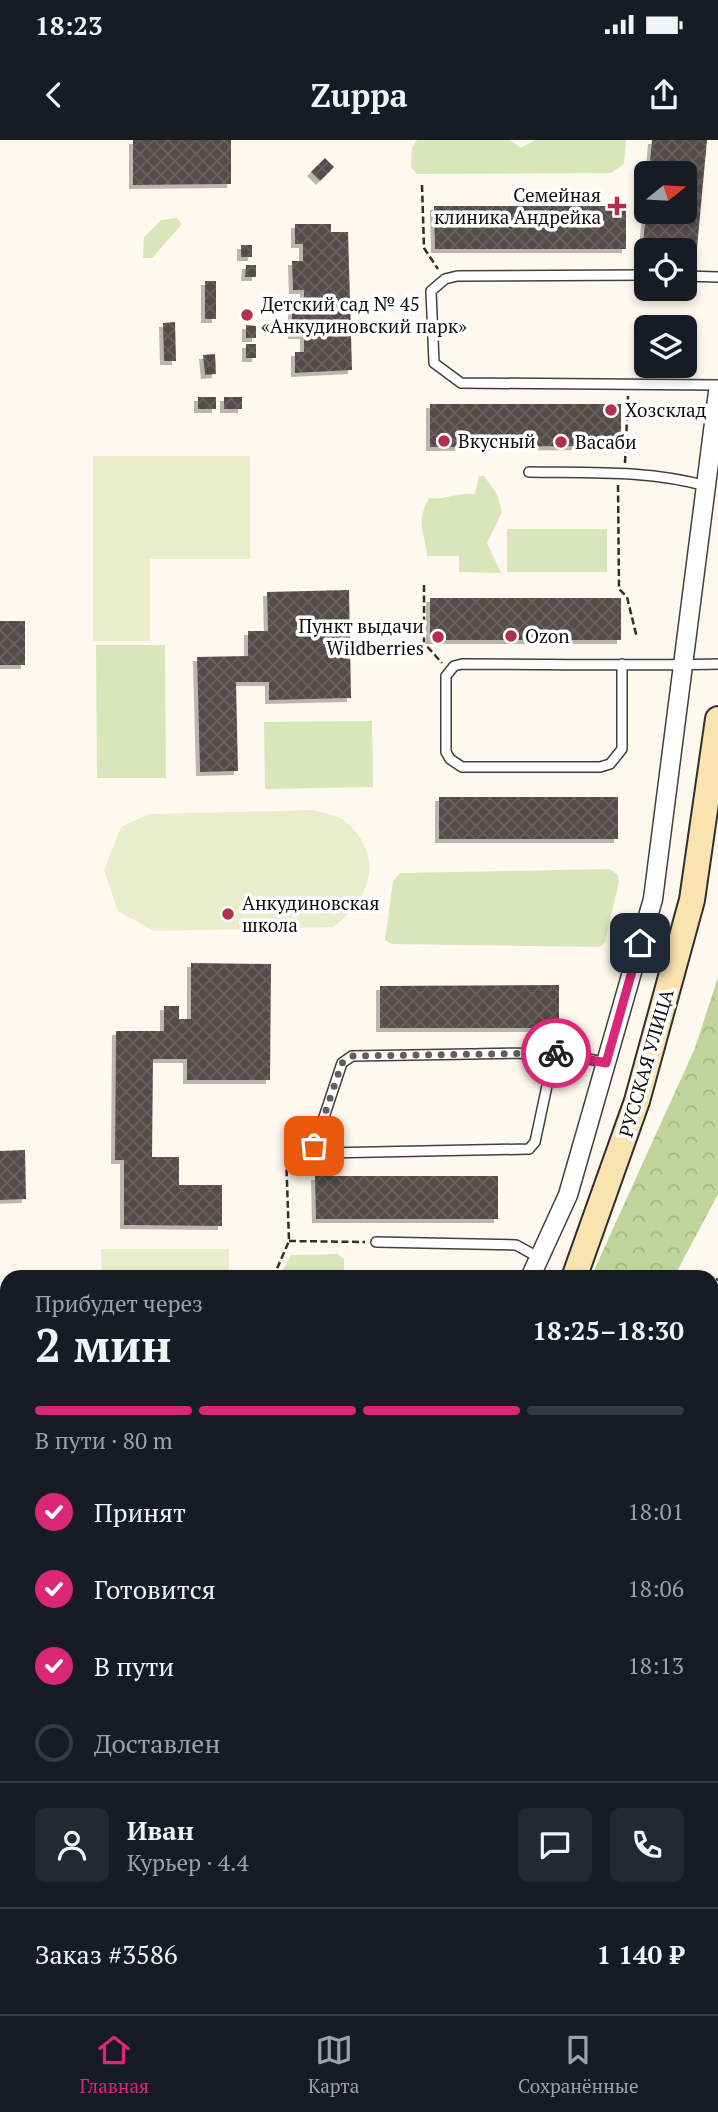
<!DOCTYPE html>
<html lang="ru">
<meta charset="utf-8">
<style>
:root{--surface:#171b24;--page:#242831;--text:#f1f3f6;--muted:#9ea1a6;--line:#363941;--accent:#db2777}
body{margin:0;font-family:"PT Serif",serif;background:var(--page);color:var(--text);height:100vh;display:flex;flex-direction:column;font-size:26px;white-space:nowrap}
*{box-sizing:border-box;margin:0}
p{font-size:23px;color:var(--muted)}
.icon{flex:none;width:38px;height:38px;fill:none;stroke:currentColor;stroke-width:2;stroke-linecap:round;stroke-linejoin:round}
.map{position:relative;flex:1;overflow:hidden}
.side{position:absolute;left:0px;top:1130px;width:719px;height:744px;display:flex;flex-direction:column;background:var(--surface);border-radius:21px 21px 0 0;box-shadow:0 4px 10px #0003}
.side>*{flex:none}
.needle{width:46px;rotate:72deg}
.controls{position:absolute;left:634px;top:21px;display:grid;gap:14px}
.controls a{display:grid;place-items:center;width:63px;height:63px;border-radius:10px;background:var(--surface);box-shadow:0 4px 10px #0003;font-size:35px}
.pin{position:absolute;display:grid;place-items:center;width:60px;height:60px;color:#fff;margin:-30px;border-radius:14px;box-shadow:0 4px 10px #0006}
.courier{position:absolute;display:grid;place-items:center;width:70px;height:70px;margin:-35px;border:5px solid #db2777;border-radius:50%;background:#fff;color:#222;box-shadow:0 2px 9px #0007}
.head em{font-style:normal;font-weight:600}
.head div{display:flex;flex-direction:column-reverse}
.head{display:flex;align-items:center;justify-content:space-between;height:119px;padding:0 35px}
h1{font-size:46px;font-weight:600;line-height:52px}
.bar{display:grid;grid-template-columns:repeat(4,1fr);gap:10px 7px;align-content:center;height:84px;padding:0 35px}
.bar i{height:9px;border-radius:5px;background:var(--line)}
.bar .on{background:var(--accent)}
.bar p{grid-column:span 4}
.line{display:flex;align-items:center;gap:18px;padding:0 35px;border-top:2px solid var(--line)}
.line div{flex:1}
.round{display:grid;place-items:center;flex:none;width:74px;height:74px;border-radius:10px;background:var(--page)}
ol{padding:0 35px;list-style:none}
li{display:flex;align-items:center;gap:21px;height:77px}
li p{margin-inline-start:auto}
li .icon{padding:7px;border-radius:50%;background:var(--accent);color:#fff;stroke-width:4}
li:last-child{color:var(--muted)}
li i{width:38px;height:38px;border:4px solid var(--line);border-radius:50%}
.status{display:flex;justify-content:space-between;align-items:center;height:49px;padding:0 35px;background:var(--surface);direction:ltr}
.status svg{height:19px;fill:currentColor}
header{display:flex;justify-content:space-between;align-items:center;height:91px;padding:0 35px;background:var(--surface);font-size:32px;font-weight:600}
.tabs{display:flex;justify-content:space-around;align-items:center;height:98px;border-top:2px solid var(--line);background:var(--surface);font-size:19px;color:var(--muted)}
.tabs a{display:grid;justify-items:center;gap:4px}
.tabs .on{color:var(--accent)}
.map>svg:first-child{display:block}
.forest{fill:url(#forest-crowns)}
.park{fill:#d9e6ba}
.pitch{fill:#e8eecb}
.building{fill:url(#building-cross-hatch);filter:url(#shadow)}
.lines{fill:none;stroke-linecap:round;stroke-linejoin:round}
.lane-casing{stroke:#404040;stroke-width:12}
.street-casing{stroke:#404040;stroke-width:21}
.secondary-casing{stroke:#2f2f2f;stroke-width:28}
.path{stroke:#2f2f2f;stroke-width:2.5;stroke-dasharray:7 3.5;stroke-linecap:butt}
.lane{stroke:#fff;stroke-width:9}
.street{stroke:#fff;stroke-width:18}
.secondary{stroke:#f9e3ae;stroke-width:24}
.done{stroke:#615f5c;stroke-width:7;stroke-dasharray:0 12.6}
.route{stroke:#db2777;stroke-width:9}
.poi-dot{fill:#b32f4e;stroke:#fff;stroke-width:2.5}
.labels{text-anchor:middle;stroke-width:7;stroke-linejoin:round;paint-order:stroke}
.poi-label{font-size:19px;fill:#0d0d0d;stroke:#fff;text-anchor:start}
.street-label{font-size:19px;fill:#0d0d0d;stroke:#fff}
</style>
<div class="status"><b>18:23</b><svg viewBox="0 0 49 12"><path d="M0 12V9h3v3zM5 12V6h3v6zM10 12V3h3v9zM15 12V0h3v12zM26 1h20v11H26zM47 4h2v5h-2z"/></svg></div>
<header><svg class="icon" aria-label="back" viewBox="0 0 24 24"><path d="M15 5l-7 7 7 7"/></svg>Zuppa<svg class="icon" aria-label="share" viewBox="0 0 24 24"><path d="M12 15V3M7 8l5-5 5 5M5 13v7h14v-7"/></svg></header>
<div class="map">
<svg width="718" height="1874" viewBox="0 0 718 1874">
<defs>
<pattern id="forest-crowns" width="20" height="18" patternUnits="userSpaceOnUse" patternTransform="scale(1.75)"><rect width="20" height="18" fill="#c0d59b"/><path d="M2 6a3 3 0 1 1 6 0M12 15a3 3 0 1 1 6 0" fill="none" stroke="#a4b684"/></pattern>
<pattern id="building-cross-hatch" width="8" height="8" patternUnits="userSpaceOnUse" patternTransform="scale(1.75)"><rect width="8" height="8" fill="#554c4a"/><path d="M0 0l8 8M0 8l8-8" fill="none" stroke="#686160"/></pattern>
<filter id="shadow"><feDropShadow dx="-4" dy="4" stdDeviation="0" flood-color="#0004"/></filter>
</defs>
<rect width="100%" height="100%" fill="#fef8ee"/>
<!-- forest -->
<polygon class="forest" points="718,837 718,1054 674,1137 591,1137 695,908"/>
<!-- park -->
<g class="park">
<polygon points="417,0 510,0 521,8 535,0 626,0 624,24 611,33 417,34 411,27 412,8"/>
<polygon points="177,78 182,84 152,118 143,118 144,97 161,80"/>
<path d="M479 336H484L497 354 502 372 487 403 501 433 459 432V416H427C425 391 415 384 429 358 445 360 459 352 475 354Z"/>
<rect x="507" y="389" width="100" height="43"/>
<polygon points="96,505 165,505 166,638 97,638"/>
<polygon points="372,581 373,647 265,649 264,582"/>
<polygon points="610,729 618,735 619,741 605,802 600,807 392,804 385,800 393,741 400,733"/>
<polygon points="338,1114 344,1119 344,1137 279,1137 291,1115"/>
<rect x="0" y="1519" width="7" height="120"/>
</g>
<!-- pitch -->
<g class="pitch">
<polygon points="93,316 250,316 250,419 150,419 150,501 93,501"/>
<path d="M314 670C323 673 338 675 345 681 385 715 372 759 333 787L154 791 118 771 104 730 121 687 149 674Z"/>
<polygon points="101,1109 229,1109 229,1137 102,1137"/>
</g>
<!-- building -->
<g class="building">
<polygon points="133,0 231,0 231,44 133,45"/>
<polygon points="652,0 707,0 697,108 643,103 646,72 684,72 684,33 649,33"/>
<polygon points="325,18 334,27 320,41 311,32"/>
<polygon points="434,66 626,66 626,109 435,109"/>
<polygon points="295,84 331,84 331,92 348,92 352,230 295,233 295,212 304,212 304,195 292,195 292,167 304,167 304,150 293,150 292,121 303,121 303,104 295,104"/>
<rect x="241" y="105" width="11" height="12"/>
<polygon points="246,125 256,125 256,137 245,137"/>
<rect x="205" y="141" width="11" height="38"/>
<polygon points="175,182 176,221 164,221 163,183"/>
<polygon points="246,185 256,186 256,198 246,198"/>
<rect x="246" y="204" width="10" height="14"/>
<polygon points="215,214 216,234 205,235 203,215"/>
<rect x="198" y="257" width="18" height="12"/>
<rect x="224" y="257" width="18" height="12"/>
<polygon points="430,264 621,264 621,306 430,307"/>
<polygon points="349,450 351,558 269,560 269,542 236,542 238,631 200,632 197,517 248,516 248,491 268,491 267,452"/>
<rect x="430" y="458" width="191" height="42"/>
<rect x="0" y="481" width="25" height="44"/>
<rect x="439" y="657" width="179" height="42"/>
<polygon points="191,823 271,824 270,940 187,940 187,919 153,919 152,1017 179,1017 179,1045 222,1045 222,1086 124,1085 124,1020 115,1020 116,891 164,891 164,866 179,866 179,879 191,879"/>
<polygon points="559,845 559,888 380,888 380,846"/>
<polygon points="25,1010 26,1059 0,1060 0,1011"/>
<polygon points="315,1036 498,1036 498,1079 316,1079"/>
<rect x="0" y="1236" width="7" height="34"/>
<rect x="0" y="1327" width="7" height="45"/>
<polygon points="0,1439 7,1439 7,1488 0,1489"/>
<rect x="0" y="1642" width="7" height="50"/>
</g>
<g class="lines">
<!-- lane casing -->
<g class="lane-casing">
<g id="lane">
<polyline points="646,135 457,136 445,139 431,151 434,223 461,243 718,245"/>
<polyline points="684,136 718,137"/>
<path d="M529 332C588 333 649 330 706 346"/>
<path d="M622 524V609L610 624 600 627H462L450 619 446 612V536L454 526 462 524C547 524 633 526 718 524"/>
<path d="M554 913 535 1002 529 1009 325 1013 318 1012 314 1007 342 923 352 916C392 915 431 915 471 914 518 913 561 911 606 923"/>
<polyline points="376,1102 516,1105 538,1117"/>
<polyline points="0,1307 7,1307"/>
<polyline points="13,1874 138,1867"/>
</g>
</g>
<!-- street casing -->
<g class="street-casing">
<g id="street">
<polyline points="530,1138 568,1055 653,759 718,252"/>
<polyline points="0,1717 7,1716"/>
<polyline points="212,1874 214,1867"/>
</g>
</g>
<!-- secondary casing -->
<g class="secondary-casing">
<g id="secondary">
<polyline points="574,1138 637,961 692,760 718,579"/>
<polyline points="253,1874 257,1867"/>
</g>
</g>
<!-- path -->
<g class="path">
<polyline points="422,45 424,108 438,129"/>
<polyline points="625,323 628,256"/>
<polyline points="618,345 619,449 627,457 637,498"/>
<polyline points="424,445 424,503 442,523"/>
<polyline points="289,1101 365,1102"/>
<polyline points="273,1138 289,1101 286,1013 306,1012"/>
<polyline points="712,1150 718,1138"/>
<polyline points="617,1867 617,1874"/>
<polyline points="384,1874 385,1867"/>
</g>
<!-- lane -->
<use href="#lane" class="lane"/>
<!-- street -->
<use href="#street" class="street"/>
<!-- secondary -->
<use href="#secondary" class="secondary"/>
</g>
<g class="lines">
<!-- done -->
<polyline class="done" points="314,1006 342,923 352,916 556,913"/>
<!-- route -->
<polyline class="route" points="556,913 606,923 640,803"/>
</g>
<!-- markers -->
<g class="poi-dot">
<path d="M613.5 55.5h7v7h7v7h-7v7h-7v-7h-7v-7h7z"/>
<circle cx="247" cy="175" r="7"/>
<circle cx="611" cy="270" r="7"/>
<circle cx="444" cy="301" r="7"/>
<circle cx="561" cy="302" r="7"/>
<circle cx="511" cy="496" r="7"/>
<circle cx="438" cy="497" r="7"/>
<circle cx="228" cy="774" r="7"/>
</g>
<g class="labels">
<!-- poi labels -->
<g class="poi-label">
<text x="601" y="62" text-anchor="end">Семейная<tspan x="601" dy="22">клиника Андрейка</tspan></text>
<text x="261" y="171">Детский сад № 45<tspan x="261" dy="22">«Анкудиновский парк»</tspan></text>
<text x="625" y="277">Хозсклад</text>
<text x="458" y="308">Вкусный</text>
<text x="575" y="309">Васаби</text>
<text x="424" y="493" text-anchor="end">Пункт выдачи<tspan x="424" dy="22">Wildberries</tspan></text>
<text x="525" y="503">Ozon</text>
<text x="242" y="770">Анкудиновская<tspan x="242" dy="22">школа</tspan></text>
</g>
<!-- street labels -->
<g class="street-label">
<text transform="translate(646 923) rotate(-74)" y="7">РУССКАЯ УЛИЦА</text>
</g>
</g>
</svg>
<div class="controls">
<a><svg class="needle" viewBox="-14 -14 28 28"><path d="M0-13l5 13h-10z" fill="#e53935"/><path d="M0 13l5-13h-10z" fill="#9ea1a6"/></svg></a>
<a><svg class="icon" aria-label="locate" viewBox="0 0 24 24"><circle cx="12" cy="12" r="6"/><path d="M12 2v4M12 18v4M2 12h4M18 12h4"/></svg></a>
<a><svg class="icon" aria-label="layers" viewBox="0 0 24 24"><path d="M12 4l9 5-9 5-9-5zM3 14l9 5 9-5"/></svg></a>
</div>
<div class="pin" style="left:314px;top:1006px;background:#ea580c"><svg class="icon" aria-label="bag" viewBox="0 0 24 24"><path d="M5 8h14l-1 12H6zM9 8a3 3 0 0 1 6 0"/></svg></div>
<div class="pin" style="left:640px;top:803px;background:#1f2937"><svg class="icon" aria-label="home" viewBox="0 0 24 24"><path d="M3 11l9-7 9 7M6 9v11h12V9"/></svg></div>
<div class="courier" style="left:556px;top:913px"><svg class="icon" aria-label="bike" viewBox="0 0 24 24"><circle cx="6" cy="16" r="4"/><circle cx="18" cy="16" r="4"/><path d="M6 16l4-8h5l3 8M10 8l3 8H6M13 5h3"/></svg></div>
<section class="side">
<div class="head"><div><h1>2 мин</h1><p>Прибудет через</p></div><em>18:25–18:30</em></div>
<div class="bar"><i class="on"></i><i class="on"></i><i class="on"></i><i></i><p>В пути · 80 m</p></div>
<ol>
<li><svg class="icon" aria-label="check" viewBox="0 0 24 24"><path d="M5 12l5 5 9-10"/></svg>Принят<p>18:01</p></li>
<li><svg class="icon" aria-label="check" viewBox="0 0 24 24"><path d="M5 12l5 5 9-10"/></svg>Готовится<p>18:06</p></li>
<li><svg class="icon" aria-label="check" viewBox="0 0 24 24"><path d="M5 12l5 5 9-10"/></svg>В пути<p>18:13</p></li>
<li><i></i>Доставлен</li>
</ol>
<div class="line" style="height:126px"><a class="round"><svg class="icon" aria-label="person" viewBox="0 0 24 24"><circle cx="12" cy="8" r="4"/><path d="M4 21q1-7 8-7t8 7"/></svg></a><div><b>Иван</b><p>Курьер · 4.4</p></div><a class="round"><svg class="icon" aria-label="chat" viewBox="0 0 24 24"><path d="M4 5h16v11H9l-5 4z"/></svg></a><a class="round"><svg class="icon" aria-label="phone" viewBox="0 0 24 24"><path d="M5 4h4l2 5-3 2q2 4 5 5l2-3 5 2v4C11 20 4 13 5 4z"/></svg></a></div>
<div class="line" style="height:91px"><div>Заказ #3586</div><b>1 140 ₽</b></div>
</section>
</div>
<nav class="tabs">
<a class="on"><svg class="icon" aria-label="home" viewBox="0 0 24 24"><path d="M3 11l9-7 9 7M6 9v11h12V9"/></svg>Главная</a>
<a><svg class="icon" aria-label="map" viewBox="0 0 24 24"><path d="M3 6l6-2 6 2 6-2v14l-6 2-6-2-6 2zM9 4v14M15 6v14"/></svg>Карта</a>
<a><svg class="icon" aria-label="saved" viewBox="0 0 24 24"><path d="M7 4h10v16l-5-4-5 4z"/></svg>Сохранённые</a>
</nav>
